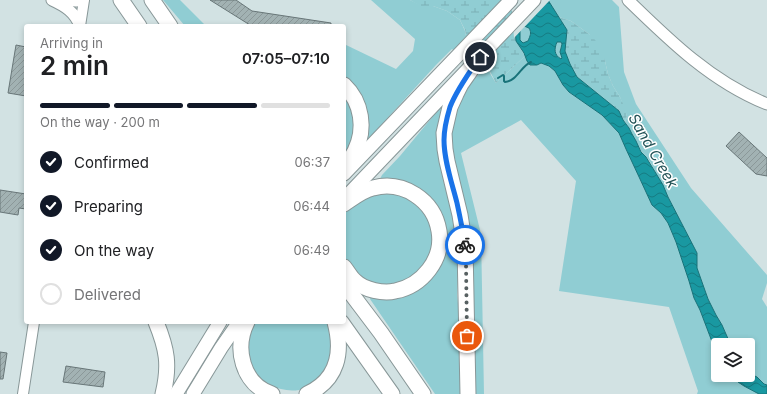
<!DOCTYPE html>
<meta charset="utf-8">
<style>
:root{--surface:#fff;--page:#f6f6f6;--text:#202124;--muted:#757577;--line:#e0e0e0;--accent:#111827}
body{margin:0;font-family:Inter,sans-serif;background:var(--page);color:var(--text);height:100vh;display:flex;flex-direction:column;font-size:15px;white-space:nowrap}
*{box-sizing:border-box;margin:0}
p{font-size:13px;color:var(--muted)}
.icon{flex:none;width:22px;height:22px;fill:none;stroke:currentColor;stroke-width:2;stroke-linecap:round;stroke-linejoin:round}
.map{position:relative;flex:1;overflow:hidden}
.panel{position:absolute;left:24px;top:24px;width:322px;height:300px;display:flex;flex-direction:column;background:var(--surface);border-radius:4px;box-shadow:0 2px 6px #0003}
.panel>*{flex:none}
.tools{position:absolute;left:711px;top:338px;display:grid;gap:8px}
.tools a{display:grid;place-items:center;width:44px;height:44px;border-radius:4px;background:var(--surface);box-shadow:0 2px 6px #0003;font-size:20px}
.pin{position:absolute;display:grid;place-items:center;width:34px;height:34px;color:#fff;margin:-17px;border:2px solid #fff;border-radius:50%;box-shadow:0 1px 4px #0007}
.courier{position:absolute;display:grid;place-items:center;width:40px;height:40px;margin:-20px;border:3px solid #1a73e8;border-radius:50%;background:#fff;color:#222;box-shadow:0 1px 5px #0007}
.overview em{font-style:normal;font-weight:600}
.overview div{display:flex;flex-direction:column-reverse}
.overview{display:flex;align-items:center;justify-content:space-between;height:68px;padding:0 16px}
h1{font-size:26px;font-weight:600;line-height:30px}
.bar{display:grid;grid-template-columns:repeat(4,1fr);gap:6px 4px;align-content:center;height:48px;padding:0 16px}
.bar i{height:5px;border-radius:3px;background:var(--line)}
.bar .current{background:var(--accent)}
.bar p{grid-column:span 4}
ol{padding:0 16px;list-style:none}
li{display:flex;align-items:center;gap:12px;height:44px}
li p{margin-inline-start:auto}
li .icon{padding:4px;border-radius:50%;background:var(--accent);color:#fff;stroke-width:4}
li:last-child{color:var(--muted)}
li i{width:22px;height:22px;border:2px solid var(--line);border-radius:50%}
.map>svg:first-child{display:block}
.green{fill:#90cdd3}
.wetland{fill:url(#wetland-marsh)}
.water{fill:url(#water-waves);stroke:#187279;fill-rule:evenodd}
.pier{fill:#d2e2e3}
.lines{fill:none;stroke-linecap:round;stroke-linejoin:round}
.stream{stroke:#187279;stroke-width:2}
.building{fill:url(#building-hatch);stroke:#687678}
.tertiary-casing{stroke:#889798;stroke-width:12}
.secondary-casing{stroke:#889798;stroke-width:13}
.trunk-casing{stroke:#889798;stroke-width:15}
.motorway-casing{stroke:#889798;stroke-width:17}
.tertiary{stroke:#fff;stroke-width:10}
.secondary{stroke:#fff;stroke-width:11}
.trunk{stroke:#fff;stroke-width:13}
.motorway{stroke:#fff;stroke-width:15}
.done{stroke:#576061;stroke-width:4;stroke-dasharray:0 7.2}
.route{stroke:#1a73e8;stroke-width:5}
.labels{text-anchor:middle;stroke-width:3;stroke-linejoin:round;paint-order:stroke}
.water-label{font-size:15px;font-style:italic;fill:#235357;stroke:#fff}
</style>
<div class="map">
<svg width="767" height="394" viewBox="0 0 767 394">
<defs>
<pattern id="wetland-marsh" width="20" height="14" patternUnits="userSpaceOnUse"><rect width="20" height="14" fill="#90cdd3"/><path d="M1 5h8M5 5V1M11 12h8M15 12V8" fill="none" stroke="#7bafb5"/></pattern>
<pattern id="water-waves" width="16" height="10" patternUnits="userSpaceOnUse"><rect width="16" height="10" fill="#1998a1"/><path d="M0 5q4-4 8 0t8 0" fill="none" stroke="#157b82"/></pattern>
<pattern id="building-hatch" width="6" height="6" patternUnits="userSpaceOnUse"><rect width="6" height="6" fill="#a2b2b3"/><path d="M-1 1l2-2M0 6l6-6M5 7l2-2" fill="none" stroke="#8b9899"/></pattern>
</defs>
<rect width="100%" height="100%" fill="#d2e2e3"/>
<!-- green -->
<g class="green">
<polygon points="163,0 180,0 206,26 185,26"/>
<polygon points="371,0 410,0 420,5 433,6 447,11 460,20 465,31 467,40 485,62 491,75 496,83 525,56 527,61 537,65 541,63 549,66 555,71 563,85 569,92 602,115 619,133 626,149 640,179 652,205 661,213 668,223 676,242 689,281 694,298 700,310 711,339 716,353 718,356 718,375 734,375 738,382 759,394 697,394 698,391 669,307 559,291 576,181 521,120 461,153 481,234 484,394 473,394 450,143 454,114 468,86 479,74 452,49 436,65 362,146 344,80 344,44 396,69 413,51 415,39"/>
<path d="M548 0H612L619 7 624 72 636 104 691 188 767 275V283L762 299 767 307V385L764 384 757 377 748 373V345H729V341L722 325 716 315 708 299 697 268V253L652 166C651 163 649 160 647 158 645 155 642 153 641 151 635 141 632 131 625 122L627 116 620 97 613 86 608 74 605 61 589 34 571 21 559 17Z"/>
<path d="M524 26 529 28C532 33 530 36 528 41L523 43 520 40V31Z"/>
<path d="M557 42H561L562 44 560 50 562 58 561 59C554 55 554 49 557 42Z"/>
<polygon points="344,92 359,124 344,164"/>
<polygon points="444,103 460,243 458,270 457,295 461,327 462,394 435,394 370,299 371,294 400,296 446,237 407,185 380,179 382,175 400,156"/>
<polygon points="395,191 426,209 436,247 416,279 377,287 354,274 344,259 344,216 346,214 344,213 359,199"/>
<path d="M252 322H329L331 327V367C325 372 314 383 308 387 305 389 302 389 299 390 280 393 257 383 251 365 245 351 249 336 252 322Z"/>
</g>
<!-- wetland -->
<g class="wetland">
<polygon points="410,0 506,0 514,10 516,41 525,56 496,83 485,62 474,50 467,40 465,30 460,20 447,11 433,6 420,6"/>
<polygon points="559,17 571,21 589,34 598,43 605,61 608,74 613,86 620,97 625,108 627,116 625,122 623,120 619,111 577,77 570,64 565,50 567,30"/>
</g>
<!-- water -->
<g class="water">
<path d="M548 0 567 30 565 51 570 64 577 77 619 111 623 120 629 128 632 134 636 141 641 152 646 157 663 185 668 197 697 253V268L708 299 716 315 722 325 729 341V345H718V356L716 353 711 339 700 310 694 298 689 281 676 242 668 223 661 213 652 205 640 179 626 149 619 133 602 115 569 92 563 85 555 71 549 66 541 63 537 65H530L527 61 524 53 516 41 514 10ZM524 26 529 28C532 33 530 36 528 41L523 43 520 40V31ZM557 42H561L562 44 560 52 562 58 561 59C554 55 554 49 557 42Z"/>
<polygon points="748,373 757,377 764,384 767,385 767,394 759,394 744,386 738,382 734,375 748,375"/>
</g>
<!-- pier -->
<polygon class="pier" points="504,0 550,0 514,38 512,11"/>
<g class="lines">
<!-- stream -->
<path class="stream" d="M498 78 503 75 504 76V81L505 82C517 81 521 66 531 62"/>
</g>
<!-- building -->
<g class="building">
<polygon points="210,0 236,0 252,11 331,23 331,26 257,26 250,25"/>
<polygon points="16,45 26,47 26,96 8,93"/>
<polygon points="739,132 767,158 767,176 756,174 726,146"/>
<polygon points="0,190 26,194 26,209 19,208 18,215 0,212"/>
<polygon points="0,352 7,353 3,379 0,379"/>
<polygon points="66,366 105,372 103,387 63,382"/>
</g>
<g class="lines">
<!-- tertiary casing -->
<g class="tertiary-casing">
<g id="tertiary">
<polyline points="80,26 84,0"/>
<polyline points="23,394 34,322"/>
</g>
</g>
<!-- secondary casing -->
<g class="secondary-casing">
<g id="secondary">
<path d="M52 0C65 6 75 12 80 26"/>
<polyline points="68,0 76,1 83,0"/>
<path d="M628 0C670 41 712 82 767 104"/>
</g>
</g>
<!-- trunk casing -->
<g class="trunk-casing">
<g id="trunk">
<polyline points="344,174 511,0"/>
<polyline points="344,199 534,0"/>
<polyline points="176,394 220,322"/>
<polyline points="193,394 221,348 239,322"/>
</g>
</g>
<!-- motorway casing -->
<g class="motorway-casing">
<g id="motorway">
<polyline points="121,0 139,26"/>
<polyline points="152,0 170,26"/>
<path d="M344 85C362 102 366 129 355 151 352 157 348 162 344 167"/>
<path d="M344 204C353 198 363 190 373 188 403 180 434 200 439 231 444 259 422 286 395 291 384 294 364 290 355 281 351 278 348 272 344 267"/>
<polyline points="344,284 381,333 423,394"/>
<path d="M156 322C167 349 170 365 163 394"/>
<path d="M247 322C234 348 242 384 272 394"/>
<polyline points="341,322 392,394"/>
<path d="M307 394C338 380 343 352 335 322"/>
<polyline points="468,394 465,247 460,215 447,161 445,149 444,133 450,107 456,94 461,84 480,57"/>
</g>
</g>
<!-- tertiary -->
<use href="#tertiary" class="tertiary"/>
<!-- secondary -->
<use href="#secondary" class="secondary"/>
<!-- trunk -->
<use href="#trunk" class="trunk"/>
<!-- motorway -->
<use href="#motorway" class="motorway"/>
</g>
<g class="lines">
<!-- done -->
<polyline class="done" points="465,245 466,263 467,336"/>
<!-- route -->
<path class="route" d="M465 245C463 231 460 217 457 203 452 183 444 161 444 140 444 129 447 117 450 107 457 89 469 73 480 57"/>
</g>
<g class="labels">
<!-- water labels -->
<g class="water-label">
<text transform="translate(653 151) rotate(60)" y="5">Sand Creek</text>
</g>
</g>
</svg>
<div class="tools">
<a><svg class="icon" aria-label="layers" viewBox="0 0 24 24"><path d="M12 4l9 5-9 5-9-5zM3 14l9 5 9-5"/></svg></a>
</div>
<div class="pin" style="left:467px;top:336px;background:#ea580c"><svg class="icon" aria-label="bag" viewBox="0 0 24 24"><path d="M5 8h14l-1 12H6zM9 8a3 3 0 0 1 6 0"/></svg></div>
<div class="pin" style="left:480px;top:57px;background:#1f2937"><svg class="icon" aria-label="home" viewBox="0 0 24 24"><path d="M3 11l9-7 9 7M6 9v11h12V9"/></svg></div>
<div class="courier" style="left:465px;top:245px"><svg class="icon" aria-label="bike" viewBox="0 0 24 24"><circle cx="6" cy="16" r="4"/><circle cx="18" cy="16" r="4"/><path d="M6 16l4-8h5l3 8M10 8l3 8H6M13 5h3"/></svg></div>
<section class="panel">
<div class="overview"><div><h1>2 min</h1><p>Arriving in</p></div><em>07:05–07:10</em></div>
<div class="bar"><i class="current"></i><i class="current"></i><i class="current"></i><i></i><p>On the way · 200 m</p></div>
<ol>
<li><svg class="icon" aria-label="check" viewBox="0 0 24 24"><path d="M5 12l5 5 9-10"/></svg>Confirmed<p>06:37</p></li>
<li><svg class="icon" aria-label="check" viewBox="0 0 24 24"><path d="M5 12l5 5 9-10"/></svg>Preparing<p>06:44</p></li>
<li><svg class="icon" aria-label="check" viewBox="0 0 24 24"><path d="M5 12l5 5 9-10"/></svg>On the way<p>06:49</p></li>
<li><i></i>Delivered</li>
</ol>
</section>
</div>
